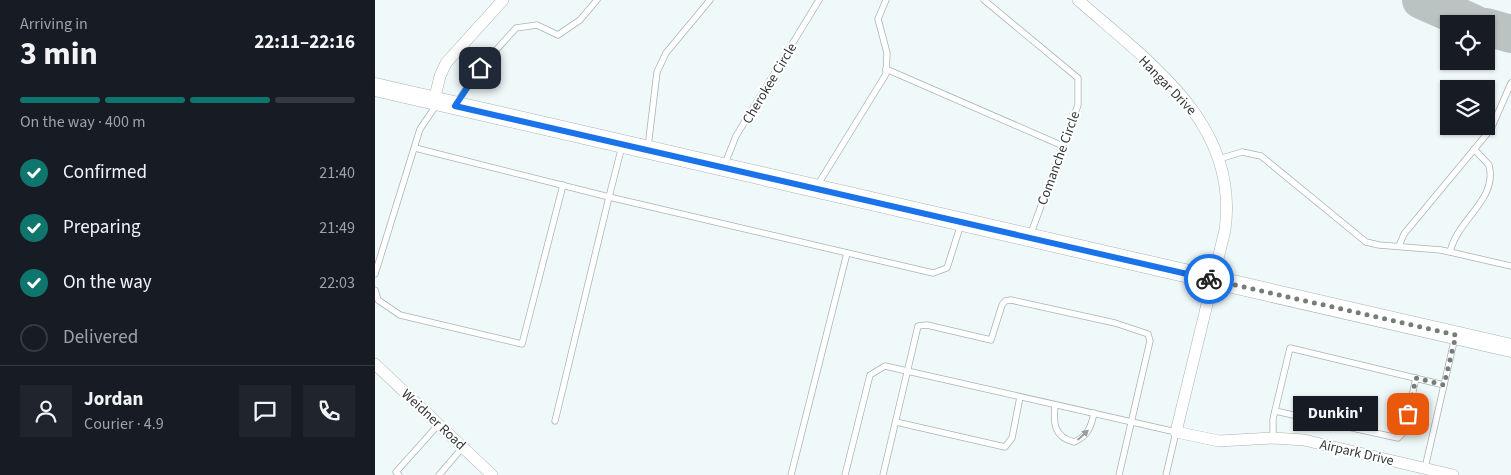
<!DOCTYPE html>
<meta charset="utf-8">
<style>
:root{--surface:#171b24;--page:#20242c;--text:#f1f3f6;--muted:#9ea1a6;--line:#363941;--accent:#0f766e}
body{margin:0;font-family:"Source Sans 3",sans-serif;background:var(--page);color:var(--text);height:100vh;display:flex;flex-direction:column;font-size:19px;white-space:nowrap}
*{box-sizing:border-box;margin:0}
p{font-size:16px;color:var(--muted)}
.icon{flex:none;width:28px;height:28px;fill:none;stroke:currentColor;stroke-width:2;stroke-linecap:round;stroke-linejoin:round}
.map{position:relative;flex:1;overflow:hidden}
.details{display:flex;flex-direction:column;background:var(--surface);width:375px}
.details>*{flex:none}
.tools{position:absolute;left:1065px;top:15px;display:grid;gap:10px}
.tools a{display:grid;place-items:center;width:55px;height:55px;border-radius:0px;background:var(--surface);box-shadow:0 1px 4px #0004;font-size:25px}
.pin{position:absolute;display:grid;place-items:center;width:42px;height:42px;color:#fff;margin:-21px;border-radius:10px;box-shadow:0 2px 8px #0006}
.courier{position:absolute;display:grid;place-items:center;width:50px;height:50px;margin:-25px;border:4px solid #1a73e8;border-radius:50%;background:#fff;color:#222;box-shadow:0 1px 6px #0007}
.bubble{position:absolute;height:35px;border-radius:0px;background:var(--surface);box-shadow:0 1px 4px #0004;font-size:16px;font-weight:700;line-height:35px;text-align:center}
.head em{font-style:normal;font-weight:700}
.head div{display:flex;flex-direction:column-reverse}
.head{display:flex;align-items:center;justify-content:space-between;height:85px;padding:0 20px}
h1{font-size:32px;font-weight:700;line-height:38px}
.bar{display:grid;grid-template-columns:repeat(4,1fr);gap:8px 5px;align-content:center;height:60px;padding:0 20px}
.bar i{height:6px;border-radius:4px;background:var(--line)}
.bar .selected{background:var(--accent)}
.bar p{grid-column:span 4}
.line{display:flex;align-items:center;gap:12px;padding:0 20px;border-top:1px solid var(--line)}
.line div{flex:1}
.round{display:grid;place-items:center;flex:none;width:52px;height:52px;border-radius:0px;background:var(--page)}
ol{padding:0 20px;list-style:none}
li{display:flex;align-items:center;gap:15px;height:55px}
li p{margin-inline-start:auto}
li .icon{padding:5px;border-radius:50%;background:var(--accent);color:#fff;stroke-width:4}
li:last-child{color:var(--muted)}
li i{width:28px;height:28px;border:2px solid var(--line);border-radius:50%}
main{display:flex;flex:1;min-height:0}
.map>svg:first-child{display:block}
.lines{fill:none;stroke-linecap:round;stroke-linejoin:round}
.taxiway{stroke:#bac2c2;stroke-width:38}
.service-casing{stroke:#aab3b3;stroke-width:7}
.minor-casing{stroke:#aab3b3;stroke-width:12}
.primary-casing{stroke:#aab3b3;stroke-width:19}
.service{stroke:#fff;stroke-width:5.5}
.minor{stroke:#fff;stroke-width:11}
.primary{stroke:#fff;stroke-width:18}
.oneway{fill:#9a9c9c}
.done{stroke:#767c7c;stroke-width:5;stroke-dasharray:0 9}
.route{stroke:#1a73e8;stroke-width:6}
.labels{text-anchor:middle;stroke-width:4;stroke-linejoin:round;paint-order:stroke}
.street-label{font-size:14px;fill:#343838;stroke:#fff}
</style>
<main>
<section class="details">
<div class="head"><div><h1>3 min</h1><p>Arriving in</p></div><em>22:11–22:16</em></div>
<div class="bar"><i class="selected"></i><i class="selected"></i><i class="selected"></i><i></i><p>On the way · 400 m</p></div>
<ol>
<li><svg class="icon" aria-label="check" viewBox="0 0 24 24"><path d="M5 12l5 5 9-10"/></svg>Confirmed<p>21:40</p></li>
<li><svg class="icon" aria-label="check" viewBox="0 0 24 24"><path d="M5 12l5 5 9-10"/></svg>Preparing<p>21:49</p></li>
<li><svg class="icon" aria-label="check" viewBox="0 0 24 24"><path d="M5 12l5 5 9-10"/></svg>On the way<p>22:03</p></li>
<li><i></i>Delivered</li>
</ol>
<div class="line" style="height:90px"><a class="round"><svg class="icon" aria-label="person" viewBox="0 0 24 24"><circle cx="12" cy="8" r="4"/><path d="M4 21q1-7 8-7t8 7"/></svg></a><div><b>Jordan</b><p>Courier · 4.9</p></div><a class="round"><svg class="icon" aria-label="chat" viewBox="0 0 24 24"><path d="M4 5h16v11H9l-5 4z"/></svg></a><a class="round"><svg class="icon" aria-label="phone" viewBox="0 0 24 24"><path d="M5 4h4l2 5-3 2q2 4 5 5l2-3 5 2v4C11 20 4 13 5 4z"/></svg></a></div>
</section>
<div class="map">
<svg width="1136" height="475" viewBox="0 0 1136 475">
<rect width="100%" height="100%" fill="#f0f9f9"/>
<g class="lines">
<!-- taxiway -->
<g class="taxiway">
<polyline points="1046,0 1100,24"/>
<polyline points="1111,27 1136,34"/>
</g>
<!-- service casing -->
<g class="service-casing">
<g id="service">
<polyline points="609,0 703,78 703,105 655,236"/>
<polyline points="511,69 688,146"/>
<polyline points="81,104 105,68 141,28 162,25 183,35 205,20 222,0"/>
<polyline points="273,147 282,72 291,53 335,0"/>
<polyline points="40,148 234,197 247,146"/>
<polyline points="844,159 867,152 886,156 991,242 1004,245 1066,250 1136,266"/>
<polyline points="349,166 361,136 444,0"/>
<polyline points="442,186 511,74 512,53 503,19 511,0"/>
<polyline points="1024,246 1029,234 1116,129 1136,83"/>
<path d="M1075 252C1083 218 1123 200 1114 165L1099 149"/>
<polyline points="0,274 45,129 62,104"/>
<polyline points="0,290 3,300 25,315 147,344 188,185"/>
<path d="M680 405C678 423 679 437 699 442 713 436 716 427 719 413"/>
<polyline points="900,411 1023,438 1029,432 1041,378"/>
<polyline points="180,421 234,197 558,273 572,268 586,224"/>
<polyline points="521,422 630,447 637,438 645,397"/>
<polyline points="898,438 898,419 915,348 1069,385"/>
<polyline points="1050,468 1080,337"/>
<polyline points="24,475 21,472 64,424"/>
<polyline points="64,475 88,447"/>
<polyline points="416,475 472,253"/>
<polyline points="470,475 495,375 510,366 801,432 791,475"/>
<polyline points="508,475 543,326 552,325 616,340 627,305 630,301 636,300 740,323 773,334 775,341 744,475"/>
</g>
</g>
<!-- minor casing -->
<g class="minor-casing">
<g id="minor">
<path d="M703 0C773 62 865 123 850 230L801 432 844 441 898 438 929 440 1078 475"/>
<polyline points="59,101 65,76 71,63 128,0"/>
<polyline points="0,364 117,475"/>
</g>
</g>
<!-- primary casing -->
<g class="primary-casing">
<polyline id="primary" points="0,87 1136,348"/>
</g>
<!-- service -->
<use href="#service" class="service"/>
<!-- minor -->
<use href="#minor" class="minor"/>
<!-- primary -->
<use href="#primary" class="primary"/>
</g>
<!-- one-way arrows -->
<defs><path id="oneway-solid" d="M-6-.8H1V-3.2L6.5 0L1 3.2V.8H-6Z" transform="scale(1.25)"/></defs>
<use class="oneway" href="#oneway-solid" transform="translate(708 435) rotate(-43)"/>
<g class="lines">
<!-- done -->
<polyline class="done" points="834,279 1081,335 1069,385 1041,378 1033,414"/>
<!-- route -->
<polyline class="route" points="105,68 80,106 834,279"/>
</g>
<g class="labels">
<!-- street labels -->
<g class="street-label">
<text transform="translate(394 83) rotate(-59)" y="5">Cherokee Circle</text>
<text transform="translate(793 85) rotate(46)" y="5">Hangar Drive</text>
<text transform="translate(683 158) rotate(-70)" y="5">Comanche Circle</text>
<text transform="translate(59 419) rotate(43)" y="5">Weidner Road</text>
<text transform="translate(982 452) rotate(13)" y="5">Airpark Drive</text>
</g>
</g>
</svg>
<div class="tools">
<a><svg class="icon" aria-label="locate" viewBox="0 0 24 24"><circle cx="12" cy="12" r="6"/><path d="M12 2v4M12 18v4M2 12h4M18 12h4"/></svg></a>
<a><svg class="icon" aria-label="layers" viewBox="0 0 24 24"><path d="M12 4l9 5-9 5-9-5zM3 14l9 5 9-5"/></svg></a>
</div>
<div class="pin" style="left:1033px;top:414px;background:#ea580c"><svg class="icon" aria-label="bag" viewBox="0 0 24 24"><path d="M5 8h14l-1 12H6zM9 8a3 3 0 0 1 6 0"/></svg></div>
<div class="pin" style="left:105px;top:68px;background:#1f2937"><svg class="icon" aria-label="home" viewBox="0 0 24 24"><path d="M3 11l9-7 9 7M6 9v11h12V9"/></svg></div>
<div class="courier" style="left:834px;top:279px"><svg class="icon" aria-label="bike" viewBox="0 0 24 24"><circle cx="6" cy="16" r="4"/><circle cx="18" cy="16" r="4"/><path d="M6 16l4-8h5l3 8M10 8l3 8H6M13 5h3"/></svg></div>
<div class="bubble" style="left:918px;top:396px;width:85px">Dunkin'</div>
</div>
</main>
